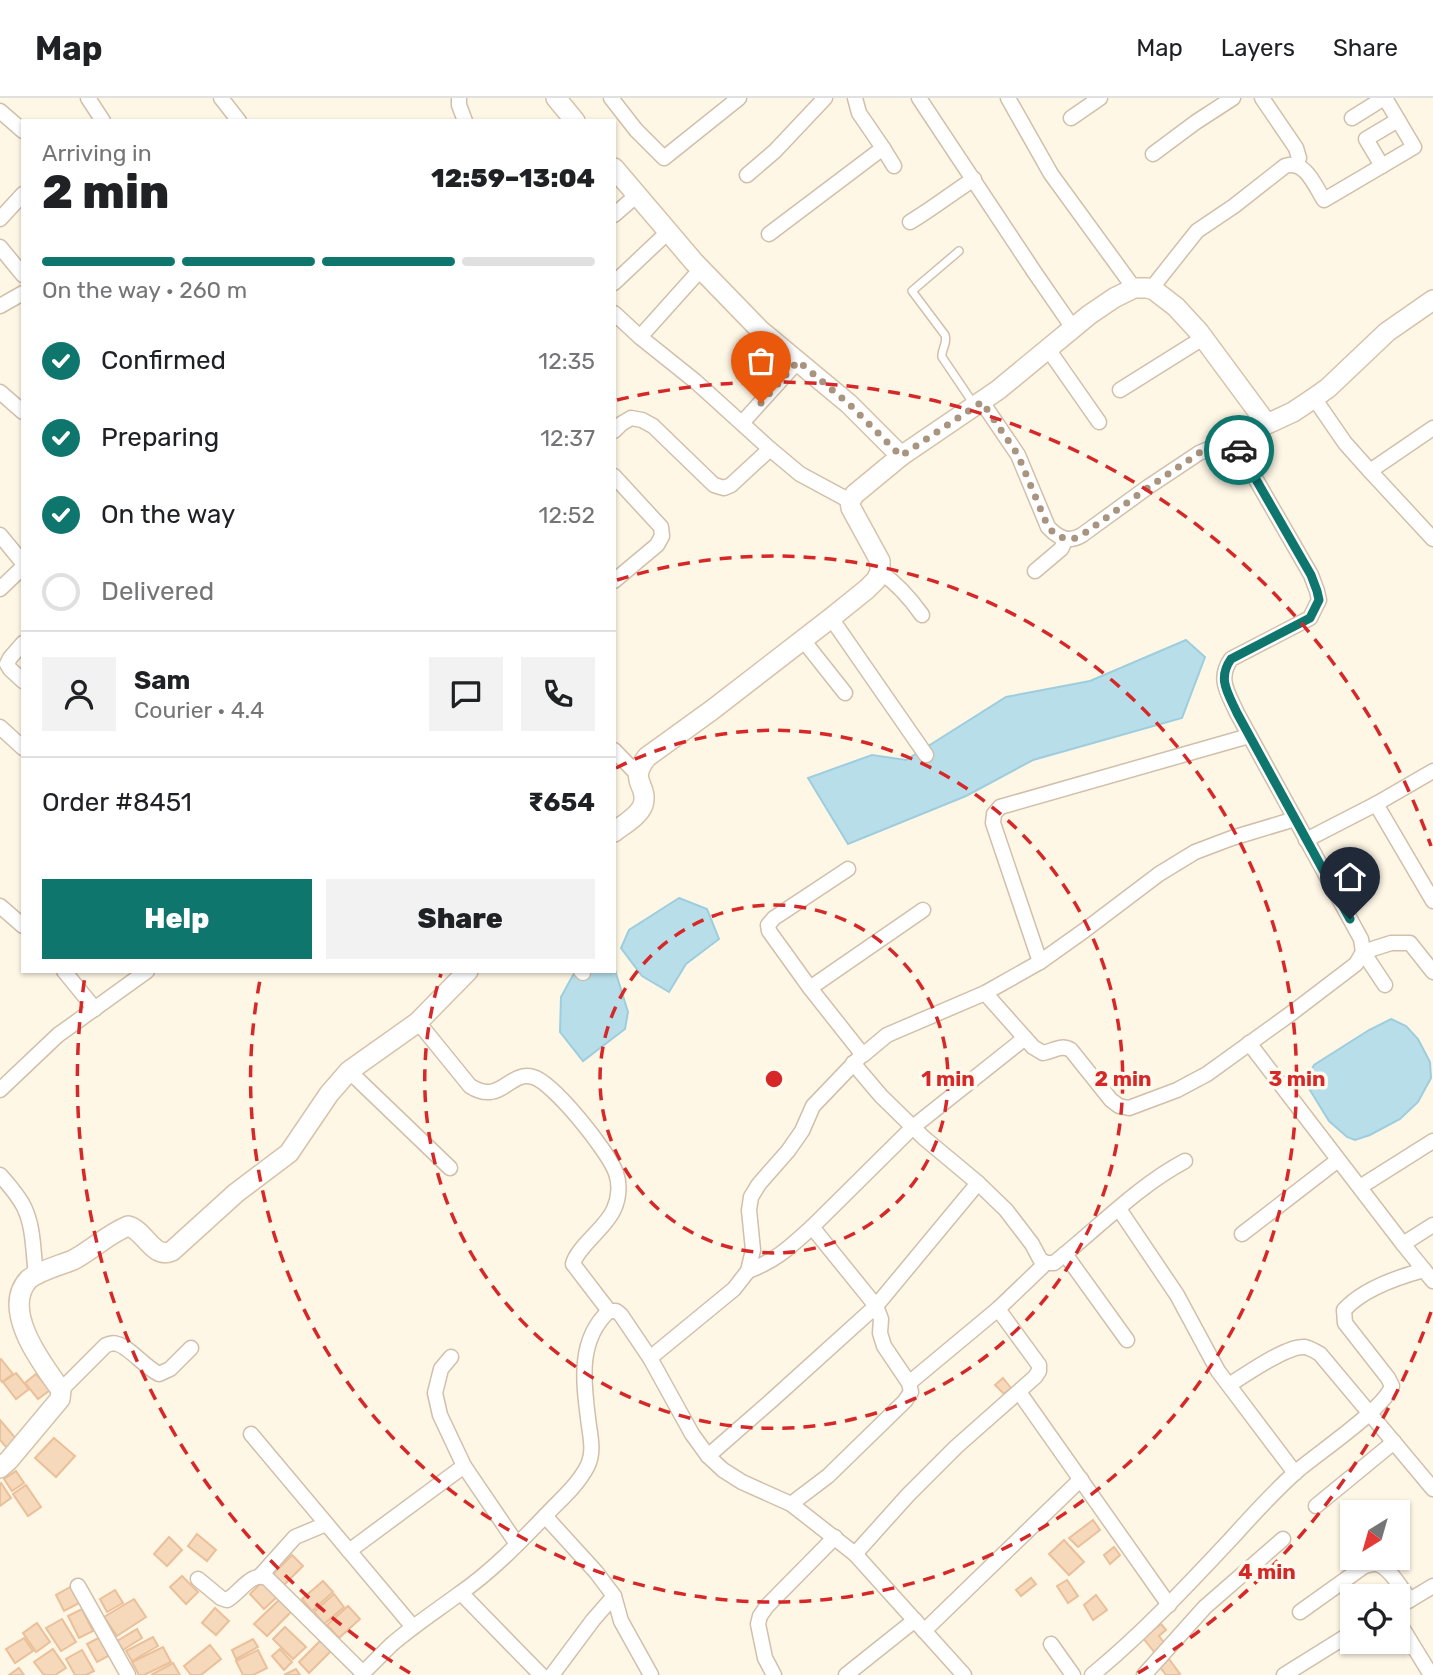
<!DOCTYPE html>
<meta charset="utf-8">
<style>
:root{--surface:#fff;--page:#f2f2f2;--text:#202124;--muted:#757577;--line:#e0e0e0;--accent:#0f766e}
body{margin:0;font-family:Rubik,sans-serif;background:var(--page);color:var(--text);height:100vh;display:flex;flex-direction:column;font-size:26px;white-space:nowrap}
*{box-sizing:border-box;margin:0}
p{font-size:23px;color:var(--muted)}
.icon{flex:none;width:38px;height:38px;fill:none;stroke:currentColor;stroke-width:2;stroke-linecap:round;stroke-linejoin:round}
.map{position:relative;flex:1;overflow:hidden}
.panel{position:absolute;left:21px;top:21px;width:595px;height:854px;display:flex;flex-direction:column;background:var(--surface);border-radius:0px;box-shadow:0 2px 5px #0004}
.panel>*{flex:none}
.needle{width:46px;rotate:217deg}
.controls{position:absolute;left:1340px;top:1402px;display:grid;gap:14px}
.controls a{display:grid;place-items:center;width:70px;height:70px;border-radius:0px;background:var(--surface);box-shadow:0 2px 5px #0004;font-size:35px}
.pin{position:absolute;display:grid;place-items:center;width:60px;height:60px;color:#fff;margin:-72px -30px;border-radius:50% 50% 50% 0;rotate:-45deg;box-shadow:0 0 7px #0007}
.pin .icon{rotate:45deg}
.courier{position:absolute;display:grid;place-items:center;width:70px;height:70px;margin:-35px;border:5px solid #0f766e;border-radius:50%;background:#fff;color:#222;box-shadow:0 2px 9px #0007}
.headline em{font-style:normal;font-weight:800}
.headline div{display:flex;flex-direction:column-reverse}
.headline{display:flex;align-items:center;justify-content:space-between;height:119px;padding:0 21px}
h1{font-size:46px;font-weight:800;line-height:52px}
.bar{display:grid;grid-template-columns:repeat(4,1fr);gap:10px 7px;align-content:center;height:84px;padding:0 21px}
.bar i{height:9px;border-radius:5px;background:var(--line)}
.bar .selected{background:var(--accent)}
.bar p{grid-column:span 4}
.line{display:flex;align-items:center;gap:18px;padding:0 21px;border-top:2px solid var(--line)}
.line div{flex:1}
.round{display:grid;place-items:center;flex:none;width:74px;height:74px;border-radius:0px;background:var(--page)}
ol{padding:0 21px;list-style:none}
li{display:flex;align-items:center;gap:21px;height:77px}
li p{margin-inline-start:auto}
li .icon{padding:7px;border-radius:50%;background:var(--accent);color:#fff;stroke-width:4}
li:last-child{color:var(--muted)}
li i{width:38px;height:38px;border:4px solid var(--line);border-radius:50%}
.button{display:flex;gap:14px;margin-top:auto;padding:14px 21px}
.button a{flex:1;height:80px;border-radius:0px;background:var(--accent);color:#fff;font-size:28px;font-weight:800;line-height:80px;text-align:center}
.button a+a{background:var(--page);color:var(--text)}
header{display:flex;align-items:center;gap:42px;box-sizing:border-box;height:98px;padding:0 35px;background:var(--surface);border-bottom:2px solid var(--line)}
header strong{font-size:33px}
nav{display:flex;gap:38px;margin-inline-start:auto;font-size:24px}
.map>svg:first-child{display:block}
.water{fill:#b8deea;stroke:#9ecddd;stroke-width:2}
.building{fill:#f6d8bb;stroke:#eac09a;stroke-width:2}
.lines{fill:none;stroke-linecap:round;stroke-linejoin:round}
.lane-casing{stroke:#d1bfaa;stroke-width:10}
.street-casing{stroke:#d1bfaa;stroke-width:17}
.secondary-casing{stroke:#d7c2aa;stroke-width:22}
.lane{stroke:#fff;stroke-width:7}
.street{stroke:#fff;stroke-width:14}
.secondary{stroke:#fff;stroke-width:19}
.done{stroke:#a8947f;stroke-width:7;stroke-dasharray:0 12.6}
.route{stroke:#0f766e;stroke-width:9}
.ring{fill:none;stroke:#d62828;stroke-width:3.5;stroke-dasharray:12 9}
.centre{fill:#d62828;stroke:#fffaee;stroke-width:3.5}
.ring-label{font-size:21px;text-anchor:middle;font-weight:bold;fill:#d62828;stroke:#fffaee;stroke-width:7;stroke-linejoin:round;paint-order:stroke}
</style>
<header>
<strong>Map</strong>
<nav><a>Map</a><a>Layers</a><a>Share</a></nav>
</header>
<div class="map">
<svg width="1433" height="1577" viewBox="0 0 1433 1577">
<rect width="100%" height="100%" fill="#fef7e6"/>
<!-- water -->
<g class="water">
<polygon points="1186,542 1205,559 1182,620 1033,662 966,698 848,746 808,680 872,657 906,662 1006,599 1090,583"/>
<polygon points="679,800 707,811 719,841 686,866 669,894 642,878 621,850 629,832"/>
<polygon points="614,869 628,914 625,931 583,963 560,934 561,899 573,877 585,873 614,873"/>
<polygon points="1391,921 1406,928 1418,941 1430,964 1431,980 1418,1004 1400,1021 1370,1037 1355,1042 1347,1039 1329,1023 1308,989 1307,981 1314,967 1369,932"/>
</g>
<!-- building -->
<g class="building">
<polygon points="1,1261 13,1276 2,1284 0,1281 0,1262"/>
<polygon points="16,1275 29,1291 16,1301 3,1284"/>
<polygon points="36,1276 50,1292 38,1301 25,1285"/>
<polygon points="1003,1280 1011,1290 1004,1296 995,1287"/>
<polygon points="0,1322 17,1342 8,1351 0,1342"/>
<polygon points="54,1340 75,1358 56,1379 35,1360"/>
<polygon points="16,1373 24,1385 12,1393 4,1381"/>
<polygon points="1,1385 11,1400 0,1408 0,1386"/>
<polygon points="26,1387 41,1409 28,1418 13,1396"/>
<polygon points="1093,1422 1100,1432 1078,1449 1069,1440"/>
<polygon points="197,1436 216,1452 207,1463 188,1448"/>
<polygon points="169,1439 182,1452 167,1468 154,1456"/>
<polygon points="1064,1442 1084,1464 1069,1477 1049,1456"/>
<polygon points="1114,1449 1120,1457 1110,1466 1104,1457"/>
<polygon points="292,1457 303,1468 283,1488 272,1477"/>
<polygon points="182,1478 198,1494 186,1506 170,1489"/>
<polygon points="1031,1480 1036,1486 1021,1498 1016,1492"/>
<polygon points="1067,1482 1078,1498 1068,1505 1057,1488"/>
<polygon points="323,1483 333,1494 312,1513 302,1501"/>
<polygon points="262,1484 277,1499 264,1511 250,1496"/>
<polygon points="72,1488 81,1504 64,1513 56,1497"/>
<polygon points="115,1492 123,1505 107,1514 100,1501"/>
<polygon points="334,1496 344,1509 324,1526 314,1514"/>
<polygon points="1096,1497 1107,1512 1093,1522 1084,1507"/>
<polygon points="134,1501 146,1519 117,1538 104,1519"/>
<polygon points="280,1501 292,1513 267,1538 254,1526"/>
<polygon points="348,1508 360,1521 339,1540 327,1527"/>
<polygon points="215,1510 229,1523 216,1537 202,1525"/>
<polygon points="82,1511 93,1533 79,1540 68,1518"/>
<polygon points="62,1521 76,1544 61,1553 46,1530"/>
<polygon points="37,1525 50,1544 36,1554 23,1535"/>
<polygon points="1161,1526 1166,1532 1159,1538 1166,1547 1155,1555 1143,1540"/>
<polygon points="285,1529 306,1549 293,1561 273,1541"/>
<polygon points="137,1531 142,1540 123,1552 117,1543"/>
<polygon points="102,1538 112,1556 97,1564 87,1546"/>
<polygon points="153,1539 158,1548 132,1563 126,1553"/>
<polygon points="24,1540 33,1553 15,1565 6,1551"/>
<polygon points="253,1541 258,1549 236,1561 232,1552"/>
<polygon points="322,1541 333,1551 309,1575 299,1564"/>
<polygon points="210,1547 221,1561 201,1577 191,1577 184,1568"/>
<polygon points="163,1549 171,1564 144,1577 139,1577 132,1564"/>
<polygon points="53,1551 66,1570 55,1577 44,1577 34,1564"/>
<polygon points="280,1551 292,1564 284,1572 272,1558"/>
<polygon points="82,1552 94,1573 86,1577 75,1577 66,1561"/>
<polygon points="258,1552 267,1570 253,1577 243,1577 236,1563"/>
<polygon points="1169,1561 1180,1576 1179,1577 1166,1577 1159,1568"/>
<polygon points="173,1565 180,1577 151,1577"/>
<polygon points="19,1570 24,1577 9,1577"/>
<polygon points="296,1571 300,1577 284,1577"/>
</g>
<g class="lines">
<!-- lane casing -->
<g class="lane-casing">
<path id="lane" d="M959 153 912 193 945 237C948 246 941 251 942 259L973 305"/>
</g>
<!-- street casing -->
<g class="street-casing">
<g id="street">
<polyline points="88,0 103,23"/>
<polyline points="221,0 239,23"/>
<polyline points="459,0 459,7 465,23"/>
<polyline points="611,0 636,32 664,60 739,0"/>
<polyline points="919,0 1035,175 1073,230"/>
<polyline points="1008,0 1051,76 1134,190"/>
<polyline points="1262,0 1296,50 1299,60 1296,67"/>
<polyline points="0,13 23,33"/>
<polyline points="1071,20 1100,0"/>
<polyline points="1352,20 1384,0"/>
<polyline points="883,50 894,68"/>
<polyline points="1153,56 1196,24 1233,0"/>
<polyline points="1382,68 1366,41 1398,22"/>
<polyline points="747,77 775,53 825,0"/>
<polyline points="614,117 637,97"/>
<polyline points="0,121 23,96"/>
<path d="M910 124C932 111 952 95 974 81"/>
<polyline points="769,136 883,50 859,15 855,0"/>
<polyline points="0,149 23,177"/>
<polyline points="701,171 640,239 695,283 770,351 800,376 850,403"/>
<polyline points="614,185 668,134"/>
<path d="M1151 191 1197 133 1234 108 1285 68C1305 61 1315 88 1324 102L1414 49 1385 0"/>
<polyline points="0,208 23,195"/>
<polyline points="614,215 640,239"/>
<polyline points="1048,251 1099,324"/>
<polyline points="1120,292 1203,240"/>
<polyline points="0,294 23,314"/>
<polyline points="1314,300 1345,345 1370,373 1433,330"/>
<path d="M982 304 1018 357 1048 429C1058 440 1069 445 1082 437L1148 389 1199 355 1267 326"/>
<polyline points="742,325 798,263"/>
<polyline points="614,333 621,326 631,320 642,322 653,328 714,387 724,390 731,387 770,351"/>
<polyline points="1370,373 1433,441"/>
<polyline points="614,378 661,429 662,438 657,447 614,483"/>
<polyline points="0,437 23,465"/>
<polyline points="1035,473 1061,451 1066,441"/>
<path d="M880 474C898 486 910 500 922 517"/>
<polyline points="0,491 23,469"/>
<polyline points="831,520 926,657"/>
<polyline points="803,542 845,595"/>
<polyline points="23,545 10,560 7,566 10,571 23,583"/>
<polyline points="0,629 23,650"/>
<polyline points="1249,638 1000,709 994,716 993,725 1040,864 1085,832 1159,776 1195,754 1232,740 1295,721"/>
<polyline points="614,652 637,676"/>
<polyline points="1376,706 1433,803"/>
<polyline points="1306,742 1376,706 1433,673"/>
<polyline points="0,808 23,828"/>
<polyline points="923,812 810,890 863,957 887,937 985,895 1040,864"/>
<polyline points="64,873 95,911"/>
<polyline points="581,873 583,875"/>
<polyline points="1385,887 1363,854 1391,845 1410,845 1433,874"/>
<polyline points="810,890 769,833 768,827 774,820 848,771"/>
<path d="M985 895 1033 949 1043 955C1054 953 1061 946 1071 952L1111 1002 1119 1008 1129 1010 1177 992 1207 976 1293 914 1356 866 1363 854 1361 841 1237 615C1228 595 1217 581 1231 561L1310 520 1319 502 1317 493 1311 477 1232 340"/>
<path d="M418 924 470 988C501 1008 509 972 533 979 553 984 609 1054 616 1075 620 1086 619 1100 614 1111 606 1130 577 1149 573 1166L609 1213"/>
<polyline points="1249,945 1403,1146"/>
<polyline points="853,965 881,998 924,1040 978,1085 1006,1112 1032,1146 1040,1161 1046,1165 1054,1165 1065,1156 1127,1242"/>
<polyline points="349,973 450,1070"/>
<polyline points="0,992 58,937 147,873"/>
<path d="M0 1077C9 1087 18 1097 24 1109 34 1129 33 1155 36 1177"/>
<polyline points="1360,1089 1433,1043"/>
<polyline points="1119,1111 1177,1197 1218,1273 1295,1375"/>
<polyline points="1242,1136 1338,1062"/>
<path d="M1065 1156C1104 1124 1140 1087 1185 1063"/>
<polyline points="1424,1172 1403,1146 1433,1127"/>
<path d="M748 1173C777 1162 790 1149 812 1129"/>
<polyline points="451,1259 441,1271 435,1295 440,1317 464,1368 517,1446"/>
<polyline points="650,1260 734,1191 748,1173 753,1152 749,1112 751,1099 759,1086 788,1053 802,1033 813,1008 859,960"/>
<polyline points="909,1285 998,1211 1046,1165"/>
<path d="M1229 1287C1245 1277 1287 1247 1305 1249 1310 1250 1315 1253 1320 1256L1433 1391"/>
<path d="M61 1292 106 1247C111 1246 113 1244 117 1246 128 1248 146 1270 159 1276L170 1271 191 1250"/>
<polyline points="1019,1294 1169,1507"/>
<polyline points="251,1336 413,1529"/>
<polyline points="708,1358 772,1302 876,1208 978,1085"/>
<polyline points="791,1406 828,1378 905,1303 911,1294 909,1285 884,1248 880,1235 881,1221 876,1208 812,1129 913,1029 1025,940"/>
<polyline points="1316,1408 1394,1344"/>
<polyline points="545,1418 596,1474 614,1498 621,1523 651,1577"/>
<polyline points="349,1453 464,1368"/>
<polyline points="855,1456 908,1397 956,1349 1035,1279 1039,1273 1039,1267 998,1211"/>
<polyline points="261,1477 295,1439 326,1426"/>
<path d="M198 1481 221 1500 227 1502C240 1495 251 1473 267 1480L363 1575"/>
<polyline points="78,1488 128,1577"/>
<polyline points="461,1495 541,1577"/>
<polyline points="1398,1509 1433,1488"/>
<path d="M1300 1514 1363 1469C1365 1468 1372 1466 1374 1466 1388 1465 1402 1492 1410 1502"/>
<polyline points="1398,1523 1431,1577"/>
<polyline points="924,1533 1081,1381"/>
<polyline points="1051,1546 1073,1577"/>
<path d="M361 1577C371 1567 381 1557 391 1547 413 1528 436 1513 459 1496 491 1474 519 1445 546 1417 560 1402 577 1388 587 1369 594 1356 591 1341 589 1328 584 1288 576 1243 609 1213H616L621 1217 650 1260 692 1336 708 1358 723 1372 742 1384 791 1406 855 1456 964 1577"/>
<polyline points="552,1577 593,1522 614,1498"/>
<polyline points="774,1577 765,1560 758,1526 760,1518 767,1508 835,1439"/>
<polyline points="846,1577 915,1522"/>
<path d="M1092 1577C1142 1536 1186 1489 1230 1442 1251 1419 1273 1394 1297 1373 1318 1355 1384 1311 1392 1288L1388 1280 1345 1225 1344 1212C1362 1192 1398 1179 1424 1172L1433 1183"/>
<polyline points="1144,1577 1205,1509 1283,1441"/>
<polyline points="1284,1577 1353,1534"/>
</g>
</g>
<!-- secondary casing -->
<g class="secondary-casing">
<g id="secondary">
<polyline points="556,0 575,23"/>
<polyline points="614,70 694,164 760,232 849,306 901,358"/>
<path d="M614 734C623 727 639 718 643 707 649 686 627 684 647 659L712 612 831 520 867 491 876 482 880 474V463L851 410 850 403 855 396 901 358 998 292 1089 217 1114 200 1134 190H1147L1154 192 1176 209 1199 234 1267 326 1293 314 1314 300 1328 290 1387 234 1433 202"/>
<path d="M0 1370 9 1362 60 1301 61 1292C42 1266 0 1211 29 1181 41 1172 58 1168 73 1162 92 1152 108 1136 128 1128 145 1132 153 1162 172 1153L236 1095 289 1055 329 996 349 973 418 924 468 873"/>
</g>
</g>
<!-- lane -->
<use href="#lane" class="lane"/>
<!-- street -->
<use href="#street" class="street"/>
<!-- secondary -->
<use href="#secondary" class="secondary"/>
</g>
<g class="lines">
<!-- done -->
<path class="done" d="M761 305 798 263 849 306 901 358 982 304 1018 357 1048 429C1058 440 1069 445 1082 437L1149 389 1199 355 1232 340 1239 352"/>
<!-- route -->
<path class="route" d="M1239 352 1311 477 1317 493 1319 502 1310 520 1231 561C1217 581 1228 595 1237 615L1350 821"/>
</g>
<!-- distance rings -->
<g class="ring">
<circle cx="774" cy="981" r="174"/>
<path d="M616 670A349 349 0 1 1 441 876"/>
<path d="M617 482A523 523 0 1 1 261 877"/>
<path d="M1431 1214A697 697 0 0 1 1138 1575M410 1575A697 697 0 0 1 85 878M617 302A697 697 0 0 1 1431 748"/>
</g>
<circle cx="774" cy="981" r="10" class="centre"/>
<g class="ring-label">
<text x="948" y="988">1 min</text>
<text x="1123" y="988">2 min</text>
<text x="1297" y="988">3 min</text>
<text x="1267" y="1481">4 min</text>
</g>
</svg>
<div class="controls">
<a><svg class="needle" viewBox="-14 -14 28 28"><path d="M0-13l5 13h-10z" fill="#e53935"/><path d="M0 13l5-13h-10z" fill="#757577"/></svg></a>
<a><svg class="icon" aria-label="locate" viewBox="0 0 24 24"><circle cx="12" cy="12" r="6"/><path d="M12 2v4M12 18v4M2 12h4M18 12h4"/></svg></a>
</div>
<div class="pin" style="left:761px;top:305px;background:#ea580c"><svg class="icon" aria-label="bag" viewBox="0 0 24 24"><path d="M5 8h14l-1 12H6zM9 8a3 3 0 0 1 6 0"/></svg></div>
<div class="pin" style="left:1350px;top:821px;background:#1f2937"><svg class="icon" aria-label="home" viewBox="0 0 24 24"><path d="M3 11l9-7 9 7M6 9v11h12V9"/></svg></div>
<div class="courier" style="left:1239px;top:352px"><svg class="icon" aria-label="car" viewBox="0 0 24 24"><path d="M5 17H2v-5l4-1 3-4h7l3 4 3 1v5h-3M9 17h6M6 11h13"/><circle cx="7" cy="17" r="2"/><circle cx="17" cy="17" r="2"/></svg></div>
<section class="panel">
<div class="headline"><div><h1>2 min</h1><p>Arriving in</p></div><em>12:59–13:04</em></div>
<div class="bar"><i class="selected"></i><i class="selected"></i><i class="selected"></i><i></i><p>On the way · 260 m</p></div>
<ol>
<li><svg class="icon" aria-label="check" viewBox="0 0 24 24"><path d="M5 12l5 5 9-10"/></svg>Confirmed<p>12:35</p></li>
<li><svg class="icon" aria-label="check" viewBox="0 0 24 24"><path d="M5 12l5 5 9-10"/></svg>Preparing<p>12:37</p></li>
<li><svg class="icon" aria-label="check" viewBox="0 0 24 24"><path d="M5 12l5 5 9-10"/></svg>On the way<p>12:52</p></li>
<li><i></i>Delivered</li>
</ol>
<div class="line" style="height:126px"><a class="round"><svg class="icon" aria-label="person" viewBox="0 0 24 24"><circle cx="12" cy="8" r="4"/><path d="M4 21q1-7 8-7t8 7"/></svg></a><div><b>Sam</b><p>Courier · 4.4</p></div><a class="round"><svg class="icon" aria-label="chat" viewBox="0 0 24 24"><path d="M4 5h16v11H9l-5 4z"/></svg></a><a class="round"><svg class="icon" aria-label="phone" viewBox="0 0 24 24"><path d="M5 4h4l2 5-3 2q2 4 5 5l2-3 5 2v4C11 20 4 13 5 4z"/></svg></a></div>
<div class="line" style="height:91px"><div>Order #8451</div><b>₹654</b></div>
<div class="button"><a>Help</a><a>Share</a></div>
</section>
</div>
